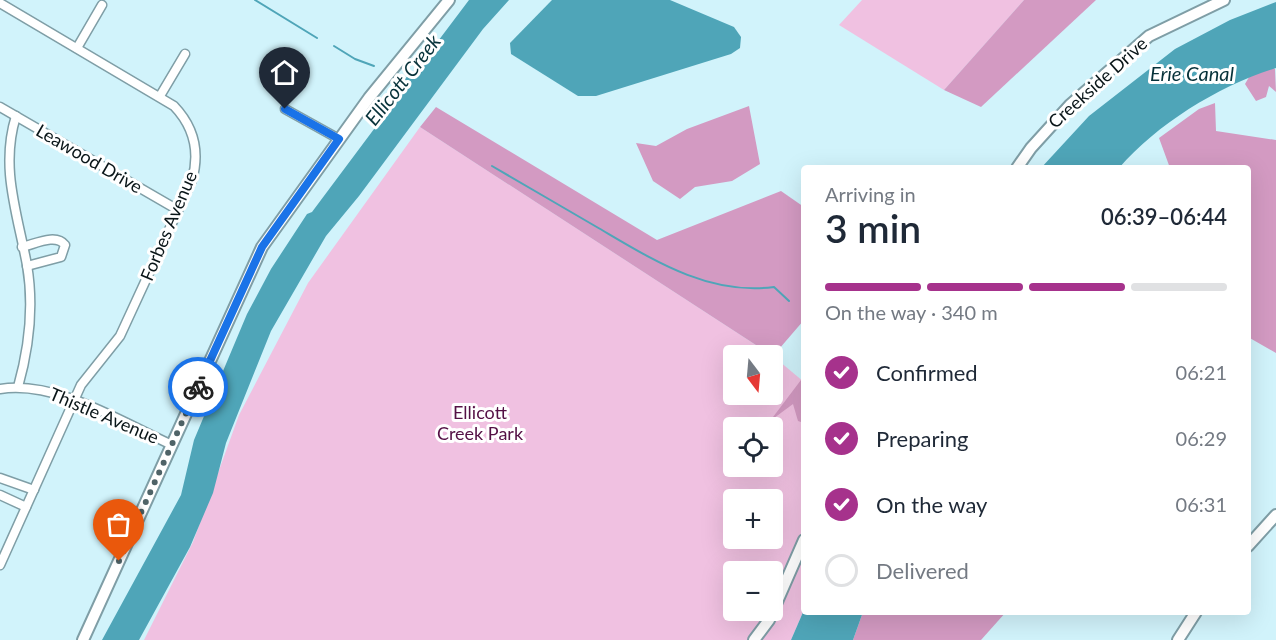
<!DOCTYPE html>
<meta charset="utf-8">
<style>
:root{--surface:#fff;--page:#f2f2f3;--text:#1f2937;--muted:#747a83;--line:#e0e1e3;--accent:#a6328c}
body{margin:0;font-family:Lato,sans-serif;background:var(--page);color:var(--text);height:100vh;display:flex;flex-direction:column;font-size:22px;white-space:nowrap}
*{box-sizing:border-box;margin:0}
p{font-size:20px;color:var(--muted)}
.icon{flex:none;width:33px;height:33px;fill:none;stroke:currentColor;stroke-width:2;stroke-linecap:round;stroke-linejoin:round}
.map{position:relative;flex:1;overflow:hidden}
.drawer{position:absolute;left:801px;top:165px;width:450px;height:450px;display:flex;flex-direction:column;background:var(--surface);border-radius:6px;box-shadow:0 6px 24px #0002}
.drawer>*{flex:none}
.needle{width:39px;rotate:164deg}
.fabs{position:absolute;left:723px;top:345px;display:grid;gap:12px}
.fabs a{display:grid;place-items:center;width:60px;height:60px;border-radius:6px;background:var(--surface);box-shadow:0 6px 24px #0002;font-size:30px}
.pin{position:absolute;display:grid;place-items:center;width:51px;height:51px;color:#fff;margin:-62px -26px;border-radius:50% 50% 50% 0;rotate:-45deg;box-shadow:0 0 6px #0007}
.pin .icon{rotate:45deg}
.courier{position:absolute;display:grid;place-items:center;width:60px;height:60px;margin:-30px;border:4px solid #1a73e8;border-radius:50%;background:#fff;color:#222;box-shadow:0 2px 8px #0007}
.headline em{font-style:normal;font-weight:600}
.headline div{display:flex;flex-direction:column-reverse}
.headline{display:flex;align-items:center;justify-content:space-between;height:102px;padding:0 24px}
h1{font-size:39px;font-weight:600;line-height:45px}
.bar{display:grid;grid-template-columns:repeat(4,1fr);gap:9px 6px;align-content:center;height:72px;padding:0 24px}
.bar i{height:8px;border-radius:4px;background:var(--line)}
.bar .active{background:var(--accent)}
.bar p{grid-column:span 4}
ol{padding:0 24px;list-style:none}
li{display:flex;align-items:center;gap:18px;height:66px}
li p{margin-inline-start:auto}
li .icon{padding:6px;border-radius:50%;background:var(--accent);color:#fff;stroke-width:4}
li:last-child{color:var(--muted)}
li i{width:33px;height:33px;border:3px solid var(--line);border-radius:50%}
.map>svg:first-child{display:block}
.green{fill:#f0c1e1;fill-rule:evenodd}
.forest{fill:#d39ac2}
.water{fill:#4fa5b8}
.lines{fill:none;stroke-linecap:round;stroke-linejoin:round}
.stream{stroke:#4fa5b8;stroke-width:2}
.minor-casing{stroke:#7f9ea6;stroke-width:11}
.tertiary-casing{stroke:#7f9ea6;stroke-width:14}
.minor{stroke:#fff;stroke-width:8}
.tertiary{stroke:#fff;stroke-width:10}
.done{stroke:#4f6367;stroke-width:6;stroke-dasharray:0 10.8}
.route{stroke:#1a73e8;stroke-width:8}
.labels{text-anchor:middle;stroke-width:6;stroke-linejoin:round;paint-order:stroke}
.street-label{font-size:18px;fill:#091518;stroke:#fff}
.park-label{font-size:18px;fill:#541045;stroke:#fff}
.water-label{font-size:20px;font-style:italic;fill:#07323a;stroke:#fff}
</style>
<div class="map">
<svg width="1276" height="640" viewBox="0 0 1276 640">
<rect width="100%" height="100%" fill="#d1f3fb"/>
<!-- green -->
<g class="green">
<polygon points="862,0 1024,0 944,90 839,25"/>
<path d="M420 127 773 356 804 382V610L791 640H144L193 542 239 415 308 283ZM734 356H772V394H734ZM734 428H772V466H734ZM734 500H772V538H734ZM734 572H772V610H734Z"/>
</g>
<!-- forest -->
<g class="forest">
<polygon points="1024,0 1096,0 981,107 944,90"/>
<polygon points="1256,65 1269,65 1275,69 1276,92 1269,86 1266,97 1256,101 1245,84"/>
<polygon points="1215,103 1216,131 1276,140 1276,353 1248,337 1248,168 1170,168 1159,138 1199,109"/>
<polygon points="749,106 760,164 732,181 695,187 680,199 653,181 636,143 656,146 687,129"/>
<polygon points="436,107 657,240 781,191 804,207 804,320 773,356 420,127"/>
<polygon points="804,376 804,423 798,421 793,404 770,421"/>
<polygon points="863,612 1006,612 981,640 853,640"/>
</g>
<!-- water -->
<g class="water">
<polygon points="469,0 509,0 483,29 359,196 326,236 271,331 226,443 213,493 190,547 139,640 102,640 181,495 194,440 247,314 271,269 307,214 312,212 380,121 393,101 398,85 420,65"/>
<polygon points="552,0 670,0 734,27 741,37 740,48 731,54 596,96 578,96 511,54 510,43"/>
<path d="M1276 2V68C1220 85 1157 124 1119 168H1041L1089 116 1175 49 1230 20Z"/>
<polygon points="804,610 804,612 863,612 853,640 791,640"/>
</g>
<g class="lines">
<!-- stream -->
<g class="stream">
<polyline points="255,0 317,38"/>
<polyline points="334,46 355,59 374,66"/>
<path d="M492 166C526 186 561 206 595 226 650 258 707 296 774 287L789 301"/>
</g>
<!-- minor casing -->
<g class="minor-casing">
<g id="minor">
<path d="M0 3 174 106C194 127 200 152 192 180L120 336 81 385 0 565"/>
<polyline points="77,48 102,5"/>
<polyline points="160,96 185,54"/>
<polyline points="0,107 178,210"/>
<polyline points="285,109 339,139"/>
<path d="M16 116C0 167 17 212 27 265 34 306 29 348 18 387"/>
<path d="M22 247C35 244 56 233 65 245L61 257 27 266"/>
<path d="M0 389C56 380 121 422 172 445"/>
<polyline points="0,478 34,490"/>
<polyline points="0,495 26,507"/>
</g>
</g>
<!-- tertiary casing -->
<g class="tertiary-casing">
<g id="tertiary">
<polyline points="1017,168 1031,148 1070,105 1149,36 1224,0"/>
<polyline points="1248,546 1276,515"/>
<polyline points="83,640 262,247 369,98 449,0"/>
<polyline points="754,640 769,620 804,540"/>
<polyline points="1178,640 1196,612"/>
</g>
</g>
<!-- minor -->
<use href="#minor" class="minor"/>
<!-- tertiary -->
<use href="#tertiary" class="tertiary"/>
</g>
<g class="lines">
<!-- done -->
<polyline class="done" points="119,561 198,387"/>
<!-- route -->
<polyline class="route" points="198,387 262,247 339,139 285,109"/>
</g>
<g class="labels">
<!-- street labels -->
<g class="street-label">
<text transform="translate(1098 83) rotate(-42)" y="6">Creekside Drive</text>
<text transform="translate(89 159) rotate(30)" y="6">Leawood Drive</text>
<text transform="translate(169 226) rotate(-67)" y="6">Forbes Avenue</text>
<text transform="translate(104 416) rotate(23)" y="6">Thistle Avenue</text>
</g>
<!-- park labels -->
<g class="park-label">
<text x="480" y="419">Ellicott<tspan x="480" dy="21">Creek Park</tspan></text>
</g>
<!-- water labels -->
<g class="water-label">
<text x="1192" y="81">Erie Canal</text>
<text transform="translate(403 80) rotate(-52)" y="7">Ellicott Creek</text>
</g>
</g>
</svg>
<div class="fabs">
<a><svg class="needle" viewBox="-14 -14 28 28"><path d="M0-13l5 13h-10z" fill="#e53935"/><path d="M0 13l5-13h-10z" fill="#747a83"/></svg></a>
<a><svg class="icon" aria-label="locate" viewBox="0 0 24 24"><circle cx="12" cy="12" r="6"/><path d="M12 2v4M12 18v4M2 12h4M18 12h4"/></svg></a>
<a>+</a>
<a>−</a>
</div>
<div class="pin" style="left:119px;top:561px;background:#ea580c"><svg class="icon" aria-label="bag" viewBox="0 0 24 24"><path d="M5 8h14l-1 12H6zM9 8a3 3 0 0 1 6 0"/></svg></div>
<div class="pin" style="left:285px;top:109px;background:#1f2937"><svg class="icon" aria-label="home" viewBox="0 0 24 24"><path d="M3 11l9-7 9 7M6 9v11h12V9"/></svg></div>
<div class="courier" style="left:198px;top:387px"><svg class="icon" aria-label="bike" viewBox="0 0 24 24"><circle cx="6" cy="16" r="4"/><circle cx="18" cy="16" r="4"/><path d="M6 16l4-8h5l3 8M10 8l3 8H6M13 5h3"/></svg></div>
<section class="drawer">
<div class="headline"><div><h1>3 min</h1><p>Arriving in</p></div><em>06:39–06:44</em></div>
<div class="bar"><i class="active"></i><i class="active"></i><i class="active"></i><i></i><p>On the way · 340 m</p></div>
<ol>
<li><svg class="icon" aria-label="check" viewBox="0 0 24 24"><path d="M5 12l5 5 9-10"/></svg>Confirmed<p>06:21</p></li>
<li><svg class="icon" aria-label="check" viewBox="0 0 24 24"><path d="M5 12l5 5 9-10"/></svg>Preparing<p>06:29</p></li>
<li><svg class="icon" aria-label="check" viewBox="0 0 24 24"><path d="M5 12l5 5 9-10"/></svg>On the way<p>06:31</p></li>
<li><i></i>Delivered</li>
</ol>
</section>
</div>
